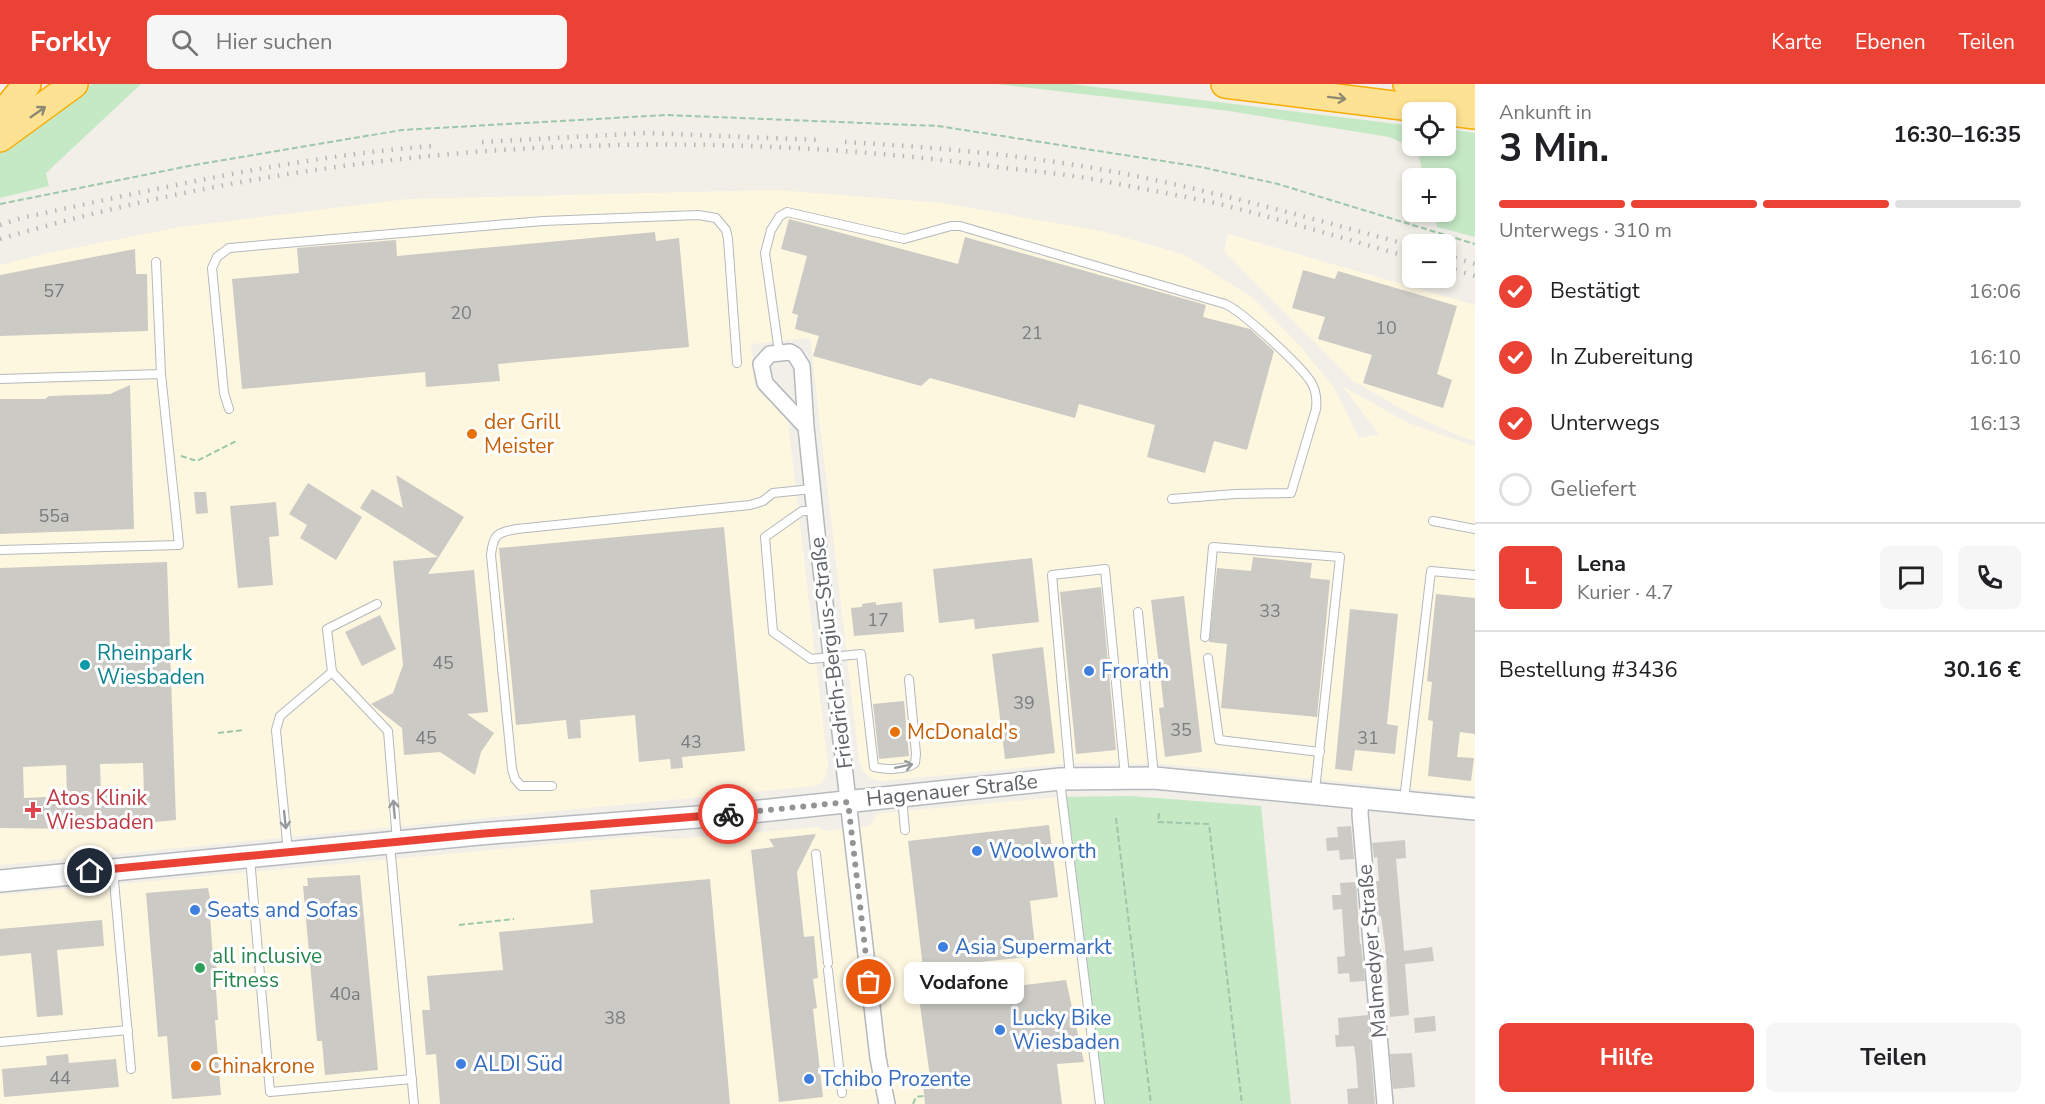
<!DOCTYPE html>
<html lang="de">
<meta charset="utf-8">
<style>
:root{--surface:#fff;--page:#f6f6f6;--text:#202124;--muted:#757577;--line:#e0e0e0;--accent:#ea4335}
body{margin:0;font-family:"Nunito Sans",sans-serif;background:var(--page);color:var(--text);height:100vh;display:flex;flex-direction:column;font-size:22px;white-space:nowrap}
*{box-sizing:border-box;margin:0}
p{font-size:20px;color:var(--muted)}
.icon{flex:none;width:33px;height:33px;fill:none;stroke:currentColor;stroke-width:2;stroke-linecap:round;stroke-linejoin:round}
.map{position:relative;flex:1;overflow:hidden}
.details{display:flex;flex-direction:column;background:var(--surface);width:570px}
.details>*{flex:none}
.tools{position:absolute;left:1402px;top:18px;display:grid;gap:12px}
.tools a{display:grid;place-items:center;width:54px;height:54px;border-radius:9px;background:var(--surface);box-shadow:0 3px 9px #0003;font-size:30px}
.pin{position:absolute;display:grid;place-items:center;width:51px;height:51px;color:#fff;margin:-26px;border:3px solid #fff;border-radius:50%;box-shadow:0 2px 6px #0007}
.courier{position:absolute;display:grid;place-items:center;width:60px;height:60px;margin:-30px;border:4px solid #ea4335;border-radius:50%;background:#fff;color:#222;box-shadow:0 2px 8px #0007}
.bubble{position:absolute;height:42px;border-radius:9px;background:var(--surface);box-shadow:0 3px 9px #0003;font-size:20px;font-weight:700;line-height:42px;text-align:center}
.head em{font-style:normal;font-weight:700}
.head div{display:flex;flex-direction:column-reverse}
.head{display:flex;align-items:center;justify-content:space-between;height:102px;padding:0 24px}
h1{font-size:39px;font-weight:700;line-height:45px}
.bar{display:grid;grid-template-columns:repeat(4,1fr);gap:9px 6px;align-content:center;height:72px;padding:0 24px}
.bar i{height:8px;border-radius:4px;background:var(--line)}
.bar .current{background:var(--accent)}
.bar p{grid-column:span 4}
.line{display:flex;align-items:center;gap:15px;padding:0 24px;border-top:2px solid var(--line)}
.line div{flex:1}
.round{display:grid;place-items:center;flex:none;width:63px;height:63px;border-radius:9px;background:var(--page)}
ol{padding:0 24px;list-style:none}
li{display:flex;align-items:center;gap:18px;height:66px}
li p{margin-inline-start:auto}
li .icon{padding:6px;border-radius:50%;background:var(--accent);color:#fff;stroke-width:4}
li:last-child{color:var(--muted)}
li i{width:33px;height:33px;border:3px solid var(--line);border-radius:50%}
.cta{display:flex;gap:12px;margin-top:auto;padding:12px 24px}
.cta a{flex:1;height:69px;border-radius:9px;background:var(--accent);color:#fff;font-size:24px;font-weight:700;line-height:69px;text-align:center}
.cta a+a{background:var(--page);color:var(--text)}
header{display:flex;align-items:center;gap:36px;box-sizing:border-box;height:84px;padding:0 30px;background:var(--accent);color:#fff}
header strong{font-size:28px}
nav{display:flex;gap:33px;margin-inline-start:auto;font-size:21px}
.search{width:420px;height:54px;background:var(--page);display:flex;align-items:center;gap:15px;box-sizing:border-box;padding:0 21px;border-radius:9px;color:var(--muted);font-size:22px}
main{display:flex;flex:1;min-height:0}
.map>svg:first-child{display:block}
.commercial{fill:#fef7e0}
.green{fill:#c5e8c5}
.building{fill:#cccac5;fill-rule:evenodd}
.lines{fill:none;stroke-linecap:round;stroke-linejoin:round}
.lane-casing{stroke:#b5b8bc;stroke-width:10}
.street-casing{stroke:#b5b8bc;stroke-width:18}
.secondary-casing{stroke:#b6babf;stroke-width:24}
.highway-casing{stroke:#f9ab00;stroke-width:30}
.path{stroke:#9cc7a9;stroke-width:2;stroke-dasharray:6 3;stroke-linecap:butt}
.lane{stroke:#fff;stroke-width:8}
.street{stroke:#fff;stroke-width:15}
.secondary{stroke:#fff;stroke-width:21}
.highway{stroke:#fde293;stroke-width:27}
.rail{stroke:#b6b7b8;stroke-width:4.5;stroke-dasharray:1.5 8;stroke-linecap:butt}
.oneway{stroke:#8e8975}
.oneway2{stroke:#979a9d}
.done{stroke:#929495;stroke-width:6;stroke-dasharray:0 10.8}
.route{stroke:#ea4335;stroke-width:8}
.food-dot{fill:#e8710a;stroke:#fff;stroke-width:2}
.culture-dot{fill:#0f9aa8;stroke:#fff;stroke-width:2}
.shop-dot{fill:#3f7fe0;stroke:#fff;stroke-width:2}
.health-dot{fill:#e0444e;stroke:#fff;stroke-width:2}
.leisure-dot{fill:#2e9e5b;stroke:#fff;stroke-width:2}
.labels{text-anchor:middle;stroke-width:6;stroke-linejoin:round;paint-order:stroke}
.number-label{font-size:18px;fill:#7a7d7f}
.food-label{font-size:21px;fill:#c56008;stroke:#fff;text-anchor:start}
.culture-label{font-size:21px;fill:#0d838f;stroke:#fff;text-anchor:start}
.street-label{font-size:21px;fill:#5f6368;stroke:#fff}
.shop-label{font-size:21px;fill:#366cbe;stroke:#fff;text-anchor:start}
.health-label{font-size:21px;fill:#be3a42;stroke:#fff;text-anchor:start}
.leisure-label{font-size:21px;fill:#27864d;stroke:#fff;text-anchor:start}
</style>
<header>
<strong>Forkly</strong>
<div class="search"><svg class="icon" aria-label="search" viewBox="0 0 24 24"><circle cx="10" cy="10" r="6"/><path d="M15 15l6 6"/></svg>Hier suchen</div>
<nav><a>Karte</a><a>Ebenen</a><a>Teilen</a></nav>
</header>
<main>
<div class="map">
<svg width="1475" height="1020" viewBox="0 0 1475 1020">
<rect width="100%" height="100%" fill="#f1efe8"/>
<!-- commercial -->
<g class="commercial">
<polygon points="777,106 943,119 1106,148 1185,171 1253,214 1300,262 1335,305 1359,354 1379,350 1342,302 1408,339 1475,362 1475,711 1164,680 1074,679 882,697 873,695 867,691 862,685 859,676 810,254 751,260 755,302 762,311 781,326 788,338 828,681 826,692 822,699 815,702 0,781 0,181 44,170 180,143 408,115"/>
<polygon points="1228,150 1475,221 1475,357 1462,353 1413,331 1353,297 1224,167"/>
<polygon points="1060,713 1098,1020 0,1020 0,811 643,752 677,755 817,743 827,747 869,742 877,731 883,729"/>
</g>
<!-- green -->
<g class="green">
<polygon points="92,0 141,0 46,89 49,102 0,114 0,64 58,27"/>
<polygon points="996,0 1071,0 1413,42 1413,62 1446,62 1446,45 1475,49 1475,153 1437,143 1433,128 1446,128 1446,94 1424,94 1417,65 1389,53 1229,27"/>
<polygon points="1130,712 1261,722 1291,1020 1098,1020 1060,713"/>
</g>
<!-- building -->
<g class="building">
<polygon points="789,135 958,180 965,153 1206,221 1203,233 1250,245 1274,267 1247,366 1214,357 1205,389 1147,373 1155,341 1079,320 1075,334 930,294 921,302 813,272 819,252 795,245 798,231 792,229 807,172 781,165"/>
<polygon points="655,148 656,157 679,154 689,263 498,280 500,297 426,303 425,288 242,305 232,195 299,189 297,164 396,156 397,172"/>
<polygon points="135,165 136,190 147,190 148,247 0,252 0,191"/>
<polygon points="1303,186 1335,195 1338,187 1457,222 1437,290 1452,296 1443,324 1363,299 1372,271 1318,255 1325,233 1292,224"/>
<polygon points="130,301 134,445 0,450 0,315 45,315 49,312 110,310"/>
<polygon points="396,391 464,433 428,490 474,486 488,628 467,630 494,649 481,668 475,691 440,668 404,671 402,644 371,620 393,609 403,581 393,477 438,473 360,424 372,405 403,424"/>
<polygon points="308,399 362,433 336,476 300,454 307,441 289,430"/>
<polygon points="194,408 206,408 208,429 196,430"/>
<polygon points="276,418 279,452 269,453 273,501 238,504 230,422"/>
<polygon points="724,443 745,667 682,673 683,684 671,685 670,675 639,678 635,631 580,636 581,654 568,655 566,636 516,641 499,464"/>
<polygon points="1253,473 1312,479 1310,494 1330,496 1317,633 1221,624 1227,560 1209,558 1217,484 1251,487"/>
<polygon points="1032,474 1039,538 975,545 974,535 939,539 933,485"/>
<path d="M167 478 176 736 82 745 0 744V484ZM143 679 144 710 101 711 100 680ZM66 681 67 712 24 714 23 683Z"/>
<polygon points="1101,503 1116,666 1076,670 1060,508"/>
<polygon points="1436,510 1475,514 1475,650 1460,648 1457,673 1474,674 1471,697 1428,692 1433,637 1428,636 1432,598 1427,597"/>
<polygon points="1184,512 1202,668 1165,673 1159,624 1164,623 1151,516"/>
<polygon points="876,518 876,521 902,518 904,548 854,552 851,524 862,523 862,520"/>
<polygon points="1350,525 1398,530 1387,640 1398,642 1395,670 1355,666 1352,687 1335,685"/>
<polygon points="380,531 396,565 362,582 345,548"/>
<polygon points="1043,563 1055,669 1005,675 992,570"/>
<polygon points="904,617 909,672 879,675 873,620"/>
<polygon points="1049,741 1058,813 1030,817 1036,872 923,884 908,757"/>
<polygon points="1351,742 1354,775 1340,776 1339,766 1327,767 1326,754 1338,753 1337,743"/>
<polygon points="816,750 797,788 804,853 814,852 818,894 813,895 817,924 813,925 823,1013 779,1018 751,766 774,763 769,755"/>
<polygon points="1405,756 1406,774 1396,775 1404,867 1432,863 1434,877 1405,880 1409,931 1390,933 1385,862 1381,832 1379,832 1376,797 1379,797 1377,773 1374,774 1372,759"/>
<polygon points="360,791 378,986 325,991 322,957 317,957 303,802 308,802 307,794"/>
<polygon points="710,795 730,1020 440,1020 436,970 426,971 422,926 430,926 427,892 503,886 499,848 593,839 590,806"/>
<polygon points="1356,798 1360,860 1361,860 1365,897 1350,898 1349,889 1338,890 1337,873 1345,872 1342,825 1333,826 1332,811 1341,811 1340,799"/>
<polygon points="208,804 212,824 212,831 210,832 213,874 216,874 217,890 215,890 218,936 215,936 221,1011 172,1015 167,952 158,953 146,809"/>
<polygon points="102,836 104,862 57,866 63,931 37,933 31,869 0,872 0,845"/>
<polygon points="1066,896 1084,978 1057,980 1062,1020 925,1020 923,1001 931,1000 919,914"/>
<polygon points="1368,931 1375,1020 1348,1020 1347,1005 1358,1004 1356,976 1354,962 1336,963 1335,951 1339,951 1338,934"/>
<polygon points="1435,932 1436,947 1415,949 1414,934"/>
<polygon points="1412,969 1415,1003 1393,1005 1390,970"/>
<polygon points="68,970 69,979 116,975 119,1003 4,1013 2,985 47,981 46,972"/>
</g>
<g class="lines">
<!-- lane casing -->
<g class="lane-casing">
<g id="lane">
<polyline points="156,178 161,290"/>
<path d="M779 268 765 169 771 146 780 132 787 128 904 155 951 142H960L1225 220C1242 227 1301 282 1311 298 1316 306 1317 316 1316 325L1291 409 1235 410 1172 415"/>
<polyline points="0,295 161,290 179,461 0,466"/>
<polyline points="229,325 224,309 212,184 217,173 229,164 543,137 698,131 716,134 726,146 728,155 737,279"/>
<path d="M815 427H802L765 453 773 548 811 575 861 570 874 683C884 686 907 686 915 679L916 670 909 595"/>
<polyline points="1433,437 1475,445"/>
<polyline points="1138,528 1154,692"/>
<polyline points="1205,553 1213,463 1340,473 1315,707"/>
<polyline points="1208,574 1219,656 1320,668"/>
<polyline points="332,588 388,647 397,757"/>
<polyline points="1070,693 1052,491 1105,485 1125,692"/>
<polyline points="1060,697 1100,1020"/>
<path d="M552 702H521L515 695 512 685 491 471C493 450 498 448 517 445L750 421 763 417 773 409 812 405"/>
<polyline points="902,714 905,746"/>
<polyline points="1404,716 1431,487 1475,491"/>
<polyline points="390,761 414,1020"/>
<polyline points="288,768 276,646 280,632 332,588 327,545 377,520"/>
<polyline points="816,770 828,879"/>
<polyline points="250,774 270,1008 412,995"/>
<polyline points="113,786 131,985"/>
<polyline points="828,886 842,1009"/>
<polyline points="0,958 128,946"/>
</g>
</g>
<!-- street casing -->
<g class="street-casing">
<g id="street">
<polyline points="806,343 765,299 761,280 770,270 790,268 795,271 802,282 806,343 818,459 878,974 887,1020"/>
<polyline points="1361,713 1360,730 1385,1020"/>
</g>
</g>
<!-- secondary casing -->
<g class="secondary-casing">
<polyline id="secondary" points="0,797 479,750 723,731 1060,695 1154,694 1475,725"/>
</g>
<!-- highway casing -->
<g class="highway-casing">
<g id="highway">
<polyline points="1225,0 1475,31"/>
<polyline points="1407,0 1475,7"/>
<polyline points="0,28 10,21 27,0"/>
<polyline points="0,54 74,0"/>
</g>
</g>
<!-- path -->
<g class="path">
<polyline points="0,120 194,81 402,46 666,31 938,42 1201,83 1278,100 1475,160"/>
<polyline points="181,372 197,377 238,356"/>
<polyline points="218,649 244,646"/>
<polyline points="1159,729 1158,738 1209,740 1242,1020"/>
<polyline points="1116,734 1151,1020"/>
<polyline points="459,841 514,835"/>
<polyline points="913,1020 916,1013 924,1012"/>
</g>
<!-- lane -->
<use href="#lane" class="lane"/>
<!-- street -->
<use href="#street" class="street"/>
<!-- secondary -->
<use href="#secondary" class="secondary"/>
<!-- highway -->
<use href="#highway" class="highway"/>
<!-- rail -->
<g class="rail">
<polyline points="482,58 646,49 821,56"/>
<path d="M845 58C930 63 1015 70 1099 85 1205 104 1309 134 1413 162"/>
<path d="M0 141 21 134C157 105 293 73 432 62"/>
<path d="M0 155C322 60 666 38 998 83 1032 87 1065 90 1098 96 1138 104 1179 111 1219 120 1284 136 1348 156 1413 174"/>
<polyline points="1446,171 1475,180"/>
<polyline points="1446,183 1475,192"/>
</g>
</g>
<!-- one-way arrows -->
<defs><path id="oneway-shaft" d="M-6 0H5M1.5-3L5.5 0L1.5 3" fill="none" stroke-width="1.6" stroke-linecap="round" stroke-linejoin="round" transform="scale(1.5)"/></defs>
<g class="oneway">
<use href="#oneway-shaft" transform="translate(1337 14) rotate(7)"/>
<use href="#oneway-shaft" transform="translate(38 28) rotate(-35)"/>
</g>
<g class="oneway2">
<use href="#oneway-shaft" transform="translate(904 682) rotate(-12)"/>
<use href="#oneway-shaft" transform="translate(394 725) rotate(-95)"/>
<use href="#oneway-shaft" transform="translate(285 736) rotate(84)"/>
</g>
<g class="lines">
<!-- done -->
<polyline class="done" points="728,730 848,718 869,898"/>
<!-- route -->
<polyline class="route" points="90,787 479,750 728,730"/>
</g>
<!-- markers -->
<g class="food-dot">
<circle cx="472" cy="350" r="6"/>
<circle cx="895" cy="648" r="6"/>
<circle cx="196" cy="982" r="6"/>
</g>
<circle class="culture-dot" cx="85" cy="581" r="6"/>
<g class="shop-dot">
<circle cx="1089" cy="587" r="6"/>
<circle cx="977" cy="767" r="6"/>
<circle cx="195" cy="826" r="6"/>
<circle cx="943" cy="863" r="6"/>
<circle cx="1000" cy="946" r="6"/>
<circle cx="461" cy="980" r="6"/>
<circle cx="809" cy="995" r="6"/>
</g>
<path class="health-dot" d="M30 717h6v6h6v6h-6v6h-6v-6h-6v-6h6z"/>
<circle class="leisure-dot" cx="200" cy="884" r="6"/>
<g class="labels">
<!-- number labels -->
<g class="number-label">
<text x="54" y="213">57</text>
<text x="461" y="235">20</text>
<text x="1386" y="250">10</text>
<text x="1032" y="255">21</text>
<text x="54" y="438">55a</text>
<text x="1270" y="533">33</text>
<text x="878" y="542">17</text>
<text x="443" y="585">45</text>
<text x="1024" y="625">39</text>
<text x="1181" y="652">35</text>
<text x="426" y="660">45</text>
<text x="1368" y="660">31</text>
<text x="691" y="664">43</text>
<text x="345" y="916">40a</text>
<text x="615" y="940">38</text>
<text x="60" y="1000">44</text>
</g>
<!-- food labels -->
<g class="food-label">
<text x="484" y="345">der Grill<tspan x="484" dy="24">Meister</tspan></text>
<text x="907" y="655">McDonald's</text>
<text x="208" y="989">Chinakrone</text>
</g>
<!-- culture labels -->
<g class="culture-label">
<text x="97" y="576">Rheinpark<tspan x="97" dy="24">Wiesbaden</tspan></text>
</g>
<!-- street labels -->
<g class="street-label">
<text transform="translate(831 569) rotate(-97)" y="7">Friedrich-Bergius-Straße</text>
<text transform="translate(952 706) rotate(-6)" y="7">Hagenauer Straße</text>
<text transform="translate(1372 867) rotate(-95)" y="7">Malmedyer Straße</text>
</g>
<!-- shop labels -->
<g class="shop-label">
<text x="1101" y="594">Frorath</text>
<text x="989" y="774">Woolworth</text>
<text x="207" y="833">Seats and Sofas</text>
<text x="955" y="870">Asia Supermarkt</text>
<text x="1012" y="941">Lucky Bike<tspan x="1012" dy="24">Wiesbaden</tspan></text>
<text x="473" y="987">ALDI Süd</text>
<text x="821" y="1002">Tchibo Prozente</text>
</g>
<!-- health labels -->
<g class="health-label">
<text x="46" y="721">Atos Klinik<tspan x="46" dy="24">Wiesbaden</tspan></text>
</g>
<!-- leisure labels -->
<g class="leisure-label">
<text x="212" y="879">all inclusive<tspan x="212" dy="24">Fitness</tspan></text>
</g>
</g>
</svg>
<div class="tools">
<a><svg class="icon" aria-label="locate" viewBox="0 0 24 24"><circle cx="12" cy="12" r="6"/><path d="M12 2v4M12 18v4M2 12h4M18 12h4"/></svg></a>
<a>+</a>
<a>−</a>
</div>
<div class="pin" style="left:869px;top:898px;background:#ea580c"><svg class="icon" aria-label="bag" viewBox="0 0 24 24"><path d="M5 8h14l-1 12H6zM9 8a3 3 0 0 1 6 0"/></svg></div>
<div class="pin" style="left:90px;top:787px;background:#1f2937"><svg class="icon" aria-label="home" viewBox="0 0 24 24"><path d="M3 11l9-7 9 7M6 9v11h12V9"/></svg></div>
<div class="courier" style="left:728px;top:730px"><svg class="icon" aria-label="bike" viewBox="0 0 24 24"><circle cx="6" cy="16" r="4"/><circle cx="18" cy="16" r="4"/><path d="M6 16l4-8h5l3 8M10 8l3 8H6M13 5h3"/></svg></div>
<div class="bubble" style="left:904px;top:878px;width:120px">Vodafone</div>
</div>
<section class="details">
<div class="head"><div><h1>3 Min.</h1><p>Ankunft in</p></div><em>16:30–16:35</em></div>
<div class="bar"><i class="current"></i><i class="current"></i><i class="current"></i><i></i><p>Unterwegs · 310 m</p></div>
<ol>
<li><svg class="icon" aria-label="check" viewBox="0 0 24 24"><path d="M5 12l5 5 9-10"/></svg>Bestätigt<p>16:06</p></li>
<li><svg class="icon" aria-label="check" viewBox="0 0 24 24"><path d="M5 12l5 5 9-10"/></svg>In Zubereitung<p>16:10</p></li>
<li><svg class="icon" aria-label="check" viewBox="0 0 24 24"><path d="M5 12l5 5 9-10"/></svg>Unterwegs<p>16:13</p></li>
<li><i></i>Geliefert</li>
</ol>
<div class="line" style="height:108px"><b class="round" style="background:var(--accent);color:#fff">L</b><div><b>Lena</b><p>Kurier · 4.7</p></div><a class="round"><svg class="icon" aria-label="chat" viewBox="0 0 24 24"><path d="M4 5h16v11H9l-5 4z"/></svg></a><a class="round"><svg class="icon" aria-label="phone" viewBox="0 0 24 24"><path d="M5 4h4l2 5-3 2q2 4 5 5l2-3 5 2v4C11 20 4 13 5 4z"/></svg></a></div>
<div class="line" style="height:78px"><div>Bestellung #3436</div><b>30.16 €</b></div>
<div class="cta"><a>Hilfe</a><a>Teilen</a></div>
</section>
</main>
